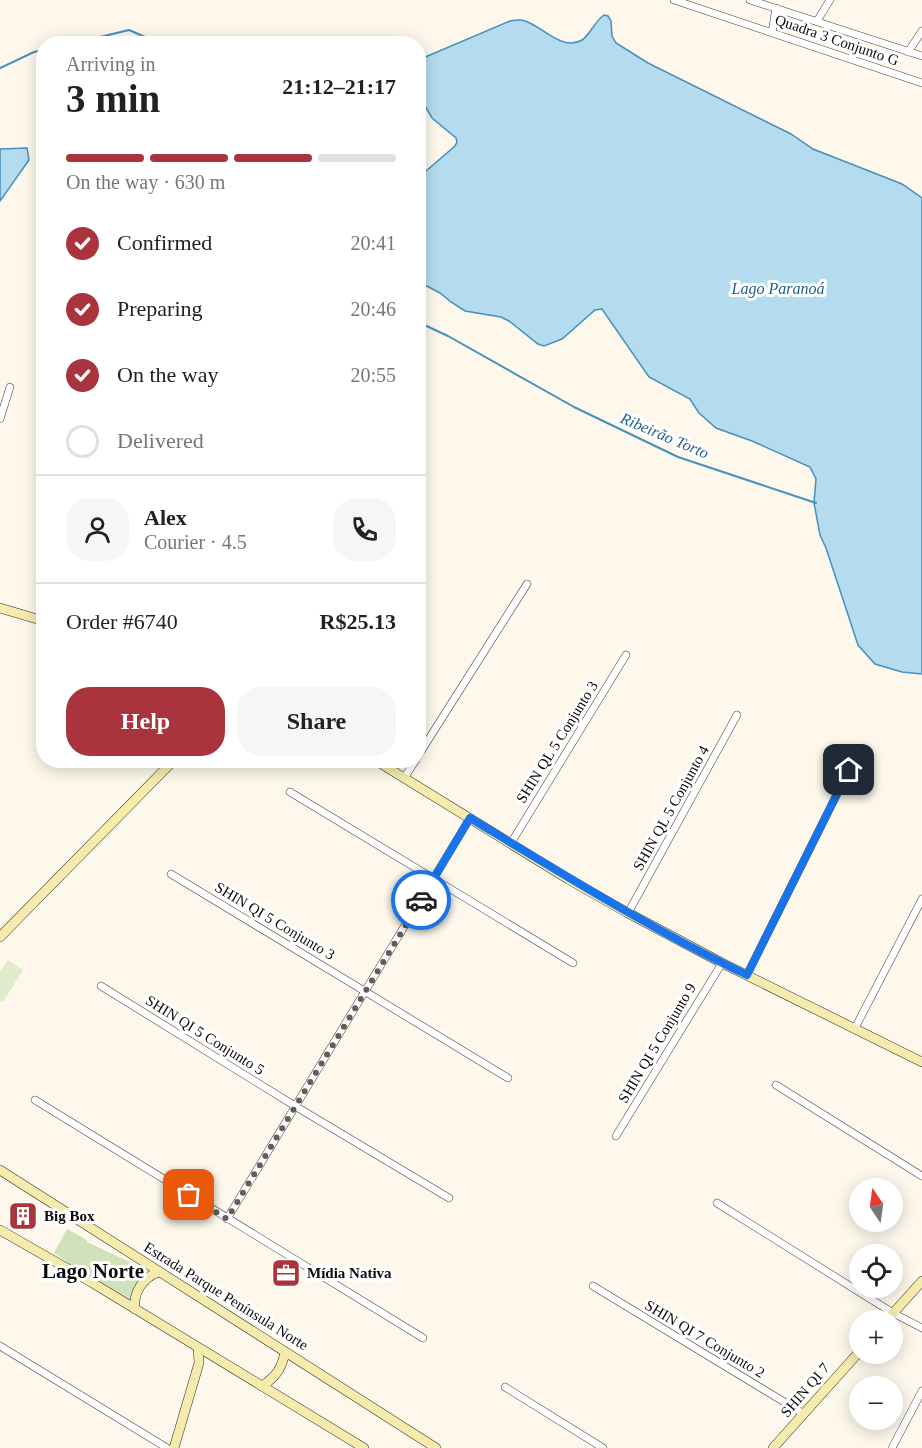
<!DOCTYPE html>
<meta charset="utf-8">
<style>
:root{--surface:#fff;--page:#f6f6f6;--text:#222;--muted:#767676;--line:#e0e0e0;--accent:#a9343e}
body{margin:0;font-family:Georgia,serif;background:var(--page);color:var(--text);height:100vh;display:flex;flex-direction:column;font-size:22px;white-space:nowrap}
*{box-sizing:border-box;margin:0}
p{font-size:20px;color:var(--muted)}
.icon{flex:none;width:33px;height:33px;fill:none;stroke:currentColor;stroke-width:2;stroke-linecap:round;stroke-linejoin:round}
.map{position:relative;flex:1;overflow:hidden}
.panel{position:absolute;left:36px;top:36px;width:390px;height:732px;display:flex;flex-direction:column;background:var(--surface);border-radius:24px;box-shadow:0 3px 15px #0003}
.panel>*{flex:none}
.needle{width:39px;rotate:347deg}
.tools{position:absolute;left:849px;top:1178px;display:grid;gap:12px}
.tools a{display:grid;place-items:center;width:54px;height:54px;border-radius:50%;background:var(--surface);box-shadow:0 3px 15px #0003;font-size:30px}
.pin{position:absolute;display:grid;place-items:center;width:51px;height:51px;color:#fff;margin:-26px;border-radius:12px;box-shadow:0 3px 9px #0006}
.courier{position:absolute;display:grid;place-items:center;width:60px;height:60px;margin:-30px;border:4px solid #1a73e8;border-radius:50%;background:#fff;color:#222;box-shadow:0 2px 8px #0007}
.head em{font-style:normal;font-weight:700}
.head div{display:flex;flex-direction:column-reverse}
.head{display:flex;align-items:center;justify-content:space-between;height:102px;padding:0 30px}
h1{font-size:39px;font-weight:700;line-height:45px}
.bar{display:grid;grid-template-columns:repeat(4,1fr);gap:9px 6px;align-content:center;height:72px;padding:0 30px}
.bar i{height:8px;border-radius:4px;background:var(--line)}
.bar .on{background:var(--accent)}
.bar p{grid-column:span 4}
.line{display:flex;align-items:center;gap:15px;padding:0 30px;border-top:2px solid var(--line)}
.line div{flex:1}
.round{display:grid;place-items:center;flex:none;width:63px;height:63px;border-radius:24px;background:var(--page)}
ol{padding:0 30px;list-style:none}
li{display:flex;align-items:center;gap:18px;height:66px}
li p{margin-inline-start:auto}
li .icon{padding:6px;border-radius:50%;background:var(--accent);color:#fff;stroke-width:4}
li:last-child{color:var(--muted)}
li i{width:33px;height:33px;border:3px solid var(--line);border-radius:50%}
.action{display:flex;gap:12px;margin-top:auto;padding:12px 30px}
.action a{flex:1;height:69px;border-radius:24px;background:var(--accent);color:#fff;font-size:24px;font-weight:700;line-height:69px;text-align:center}
.action a+a{background:var(--page);color:var(--text)}
.map>svg:first-child{display:block}
.green{fill:#d0e2b9}
.pitch{fill:#e0ebca}
.water{fill:#b5dbee;stroke:#4591bc;stroke-width:1.5}
.lines{fill:none;stroke-linecap:round;stroke-linejoin:round}
.stream{stroke:#4591bc;stroke-width:2}
.street-casing{stroke:#3e3e3e;stroke-width:8}
.secondary-casing{stroke:#2d2d2d;stroke-width:10}
.street{stroke:#fff;stroke-width:7}
.secondary{stroke:#f5ebad;stroke-width:9}
.done{stroke:#605e59;stroke-width:6;stroke-dasharray:0 10.8}
.route{stroke:#1a73e8;stroke-width:8}
.labels{text-anchor:middle;stroke-width:6;stroke-linejoin:round;paint-order:stroke}
.street-label{font-size:15px;fill:#0b0b0b;stroke:#fff}
.poi-label{font-size:15px;font-weight:bold;fill:#0b0b0b;stroke:#fff;text-anchor:start}
.water-label{font-size:16px;font-style:italic;fill:#24628d;stroke:#fff}
.district-label{font-size:21px;font-weight:bold;fill:#0b0b0b;stroke:#fff}
</style>
<div class="map">
<svg width="922" height="1448" viewBox="0 0 922 1448">
<rect width="100%" height="100%" fill="#fdf8eb"/>
<!-- green -->
<polygon class="green" points="67,1229 87,1240 87,1242 145,1269 128,1303 54,1253"/>
<!-- pitch -->
<polygon class="pitch" points="8,960 23,970 3,1002 0,1000 0,972"/>
<!-- water -->
<g class="water">
<path d="M604 15 608 16 611 21 612 36 616 43 648 63 791 134 813 149 902 184 922 198V674L902 672 875 664 858 645 826 548 820 535 814 503 816 479 810 467 752 441 716 428 699 413 690 399 649 377 602 309 595 310 562 339 544 346 538 344 509 321 501 317 465 311 451 302 440 293 419 282V177L455 146 457 142 456 138 432 118 419 96V61L423 58 510 21C515 20 521 19 525 21 542 26 563 52 582 40 590 35 594 22 604 15Z"/>
<polygon points="27,148 29,160 0,201 0,149"/>
</g>
<g class="lines">
<!-- stream -->
<g class="stream">
<polyline points="71,44 129,30 161,44"/>
<polyline points="0,68 34,52 44,50"/>
<polyline points="418,322 448,336 574,407 678,457 816,503"/>
</g>
<!-- street casing -->
<g class="street-casing">
<g id="street">
<polyline points="674,0 922,83"/>
<polyline points="750,0 922,56"/>
<polyline points="817,21 830,0"/>
<polyline points="772,32 776,8"/>
<polyline points="908,52 922,31"/>
<polyline points="0,419 10,387"/>
<polyline points="418,756 527,584"/>
<polyline points="404,778 416,760"/>
<polyline points="290,792 573,963"/>
<polyline points="511,843 626,655"/>
<polyline points="171,874 508,1078"/>
<polyline points="628,913 737,715"/>
<polyline points="747,975 849,770"/>
<polyline points="101,986 295,1106 449,1198"/>
<polyline points="855,1028 922,899"/>
<polyline points="776,1085 922,1176"/>
<polyline points="35,1100 423,1338"/>
<polyline points="616,1136 722,963"/>
<polyline points="717,1203 893,1313 922,1328"/>
<polyline points="227,1219 470,818"/>
<polyline points="593,1286 804,1414"/>
<polyline points="0,1346 167,1448"/>
<polyline points="505,1387 603,1448"/>
<polyline points="892,1448 922,1391"/>
</g>
</g>
<!-- secondary casing -->
<g class="secondary-casing">
<g id="secondary">
<polyline points="0,608 44,621"/>
<polyline points="375,760 568,879 628,913 722,963 922,1062"/>
<polyline points="0,937 174,760"/>
<polyline points="0,1170 436,1448"/>
<polyline points="0,1230 91,1282 364,1448"/>
<path d="M135 1309C133 1292 143 1278 158 1272"/>
<polyline points="887,1320 922,1281"/>
<path d="M262 1386C276 1377 282 1368 285 1352"/>
<polyline points="174,1448 199,1363 198,1348"/>
<polyline points="773,1448 860,1351"/>
</g>
</g>
<!-- street -->
<use href="#street" class="street"/>
<!-- secondary -->
<use href="#secondary" class="secondary"/>
</g>
<g class="lines">
<!-- done -->
<polyline class="done" points="189,1195 227,1219 421,900"/>
<!-- route -->
<path class="route" d="M421 900 470 818C561 873 651 929 747 975L849 770"/>
</g>
<!-- icons -->
<defs>
<g id="building-square" transform="scale(1.5)"><rect x="-9" y="-9" width="18" height="18" rx="4" fill="#a9343e" stroke="#fff"/><path d="M-4-6H4V6H1V3H-1V6H-4ZM-2.5-4.3h1.7v1.8h-1.7ZM.8-4.3h1.7v1.8H.8ZM-2.5-1h1.7V.8h-1.7ZM.8-1h1.7V.8H.8Z" fill="#fff"/></g>
<g id="office-square" transform="scale(1.5)"><rect x="-9" y="-9" width="18" height="18" rx="4" fill="#a9343e" stroke="#fff"/><path d="M-6-3h4V-5.5h4V-3h4V5H-6ZM-1-4.5V-3h2v-1.5ZM-6 0V1H6V0Z" fill="#fff"/></g>
</defs>
<g fill-rule="evenodd">
<use href="#building-square" x="23" y="1216"/>
<use href="#office-square" x="286" y="1273"/>
</g>
<g class="labels">
<!-- street labels -->
<g class="street-label">
<text transform="translate(837 40) rotate(19)" y="5">Quadra 3 Conjunto G</text>
<text transform="translate(557 742) rotate(-58)" y="5">SHIN QL 5 Conjunto 3</text>
<text transform="translate(671 808) rotate(-61)" y="5">SHIN QL 5 Conjunto 4</text>
<text transform="translate(275 921) rotate(31)" y="5">SHIN QI 5 Conjunto 3</text>
<text transform="translate(205 1035) rotate(32)" y="5">SHIN QI 5 Conjunto 5</text>
<text transform="translate(657 1043) rotate(-59)" y="5">SHIN QI 5 Conjunto 9</text>
<text transform="translate(226 1296) rotate(32)" y="5">Estrada Parque Península Norte</text>
<text transform="translate(705 1339) rotate(31)" y="5">SHIN QI 7 Conjunto 2</text>
<text transform="translate(805 1390) rotate(-49)" y="5">SHIN QI 7</text>
</g>
<!-- poi labels -->
<g class="poi-label">
<text x="44" y="1221">Big Box</text>
<text x="307" y="1278">Mídia Nativa</text>
</g>
<!-- water labels -->
<g class="water-label">
<text x="778" y="294">Lago Paranoá</text>
<text transform="translate(665 435) rotate(23)" y="6">Ribeirão Torto</text>
</g>
<!-- district labels -->
<g class="district-label">
<text x="93" y="1278">Lago Norte</text>
</g>
</g>
</svg>
<div class="tools">
<a><svg class="needle" viewBox="-14 -14 28 28"><path d="M0-13l5 13h-10z" fill="#e53935"/><path d="M0 13l5-13h-10z" fill="#767676"/></svg></a>
<a><svg class="icon" aria-label="locate" viewBox="0 0 24 24"><circle cx="12" cy="12" r="6"/><path d="M12 2v4M12 18v4M2 12h4M18 12h4"/></svg></a>
<a>+</a>
<a>−</a>
</div>
<div class="pin" style="left:189px;top:1195px;background:#ea580c"><svg class="icon" aria-label="bag" viewBox="0 0 24 24"><path d="M5 8h14l-1 12H6zM9 8a3 3 0 0 1 6 0"/></svg></div>
<div class="pin" style="left:849px;top:770px;background:#1f2937"><svg class="icon" aria-label="home" viewBox="0 0 24 24"><path d="M3 11l9-7 9 7M6 9v11h12V9"/></svg></div>
<div class="courier" style="left:421px;top:900px"><svg class="icon" aria-label="car" viewBox="0 0 24 24"><path d="M5 17H2v-5l4-1 3-4h7l3 4 3 1v5h-3M9 17h6M6 11h13"/><circle cx="7" cy="17" r="2"/><circle cx="17" cy="17" r="2"/></svg></div>
<section class="panel">
<div class="head"><div><h1>3 min</h1><p>Arriving in</p></div><em>21:12–21:17</em></div>
<div class="bar"><i class="on"></i><i class="on"></i><i class="on"></i><i></i><p>On the way · 630 m</p></div>
<ol>
<li><svg class="icon" aria-label="check" viewBox="0 0 24 24"><path d="M5 12l5 5 9-10"/></svg>Confirmed<p>20:41</p></li>
<li><svg class="icon" aria-label="check" viewBox="0 0 24 24"><path d="M5 12l5 5 9-10"/></svg>Preparing<p>20:46</p></li>
<li><svg class="icon" aria-label="check" viewBox="0 0 24 24"><path d="M5 12l5 5 9-10"/></svg>On the way<p>20:55</p></li>
<li><i></i>Delivered</li>
</ol>
<div class="line" style="height:108px"><a class="round"><svg class="icon" aria-label="person" viewBox="0 0 24 24"><circle cx="12" cy="8" r="4"/><path d="M4 21q1-7 8-7t8 7"/></svg></a><div><b>Alex</b><p>Courier · 4.5</p></div><a class="round"><svg class="icon" aria-label="phone" viewBox="0 0 24 24"><path d="M5 4h4l2 5-3 2q2 4 5 5l2-3 5 2v4C11 20 4 13 5 4z"/></svg></a></div>
<div class="line" style="height:78px"><div>Order #6740</div><b>R$25.13</b></div>
<div class="action"><a>Help</a><a>Share</a></div>
</section>
</div>
